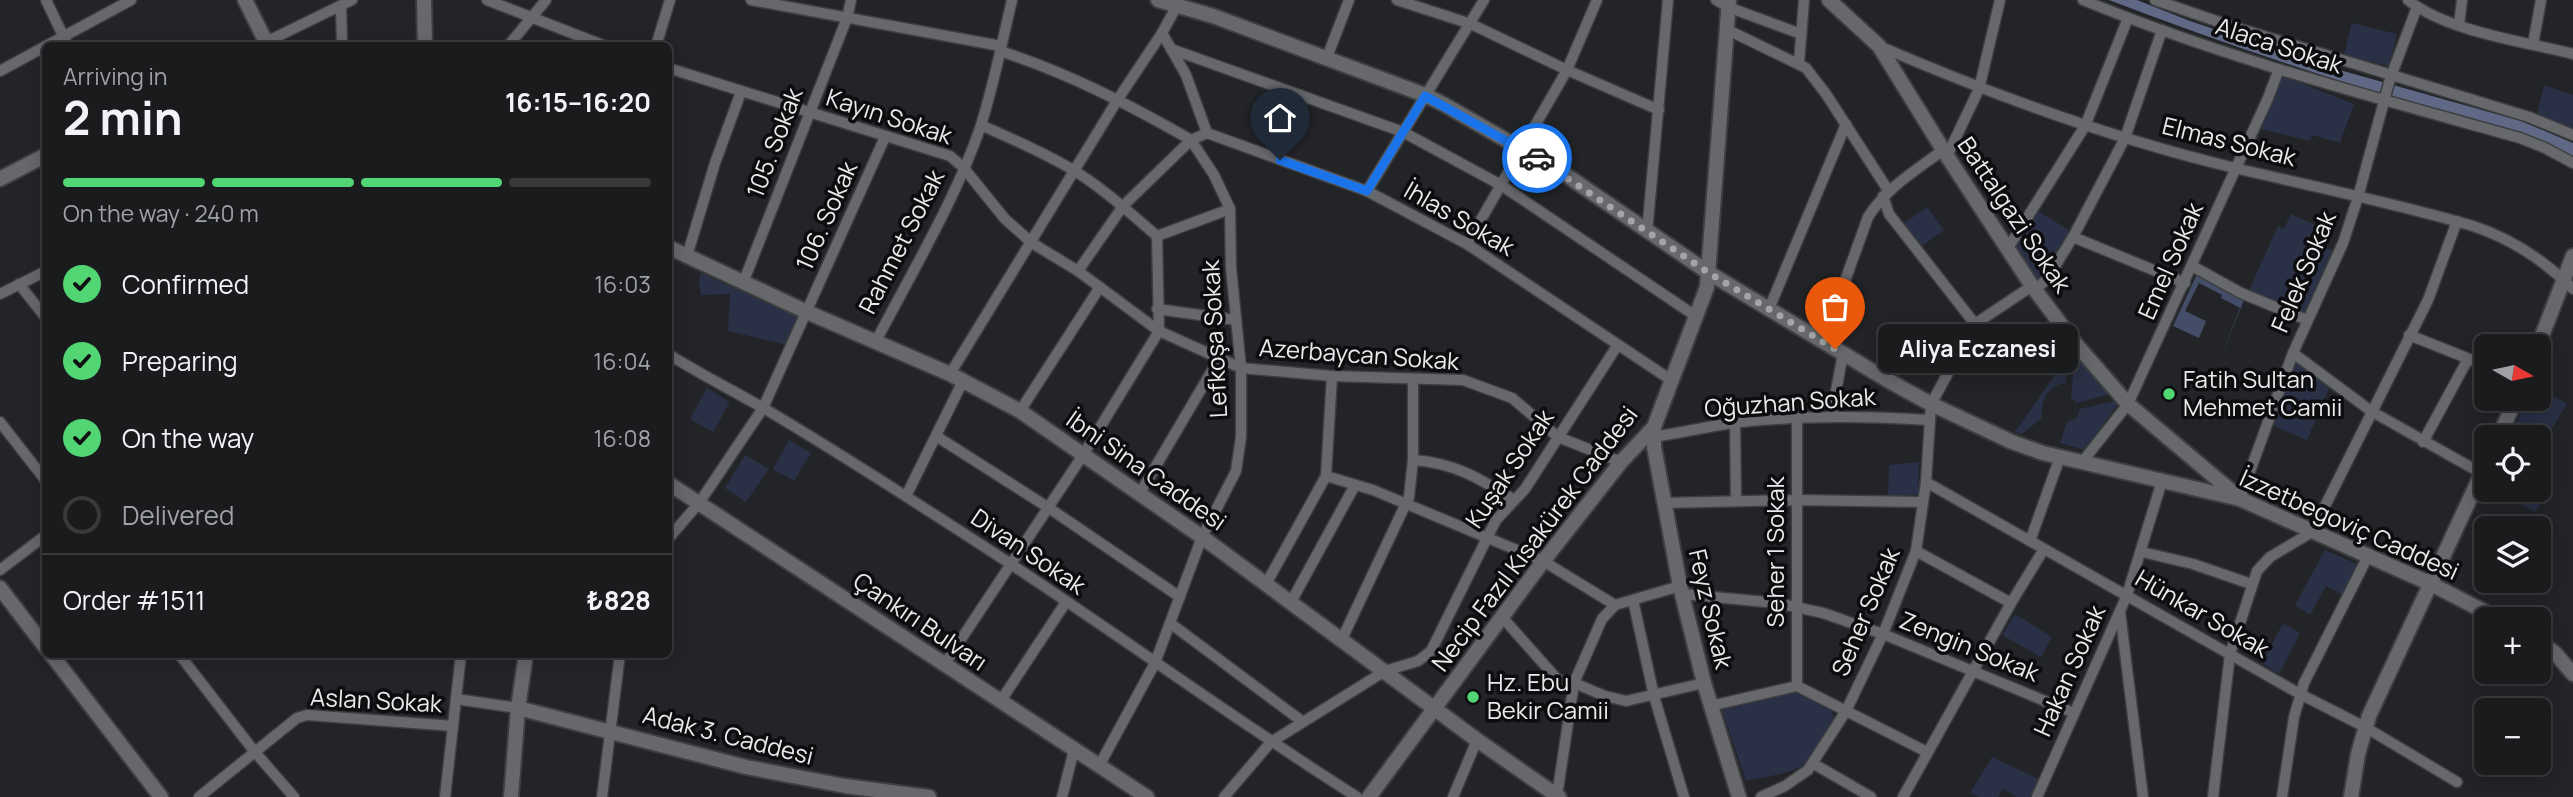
<!DOCTYPE html>
<meta charset="utf-8">
<style>
:root{--surface:#1a1b1d;--page:#232426;--text:#f1f3f6;--muted:#9fa1a4;--line:#38393b;--accent:#52d673}
body{margin:0;font-family:Manrope,sans-serif;background:var(--page);color:var(--text);height:100vh;display:flex;flex-direction:column;font-size:26px;white-space:nowrap}
*{box-sizing:border-box;margin:0}
p{font-size:23px;color:var(--muted)}
.icon{flex:none;width:38px;height:38px;fill:none;stroke:currentColor;stroke-width:2;stroke-linecap:round;stroke-linejoin:round}
.map{position:relative;flex:1;overflow:hidden}
.details{position:absolute;left:42px;top:42px;width:630px;height:616px;display:flex;flex-direction:column;background:var(--surface);border-radius:10px;box-shadow:0 4px 18px #0003,0 0 0 2px var(--line)}
.details>*{flex:none}
.needle{width:46px;rotate:99deg}
.controls{position:absolute;left:2474px;top:334px;display:grid;gap:14px}
.controls a{display:grid;place-items:center;width:77px;height:77px;border-radius:10px;background:var(--surface);box-shadow:0 4px 18px #0003,0 0 0 2px var(--line);font-size:35px}
.pin{position:absolute;display:grid;place-items:center;width:60px;height:60px;color:#fff;margin:-72px -30px;border-radius:50% 50% 50% 0;rotate:-45deg;box-shadow:0 0 7px #0007}
.pin .icon{rotate:45deg}
.courier{position:absolute;display:grid;place-items:center;width:70px;height:70px;margin:-35px;border:5px solid #1a73e8;border-radius:50%;background:#fff;color:#222;box-shadow:0 2px 9px #0007}
.bubble{position:absolute;height:49px;border-radius:10px;background:var(--surface);box-shadow:0 4px 18px #0003,0 0 0 2px var(--line);font-size:23px;font-weight:700;line-height:49px;text-align:center}
.headline em{font-style:normal;font-weight:700}
.headline div{display:flex;flex-direction:column-reverse}
.headline{display:flex;align-items:center;justify-content:space-between;height:119px;padding:0 21px}
h1{font-size:46px;font-weight:700;line-height:52px}
.bar{display:grid;grid-template-columns:repeat(4,1fr);gap:10px 7px;align-content:center;height:84px;padding:0 21px}
.bar i{height:9px;border-radius:5px;background:var(--line)}
.bar .current{background:var(--accent)}
.bar p{grid-column:span 4}
.line{display:flex;align-items:center;gap:18px;padding:0 21px;border-top:2px solid var(--line)}
.line div{flex:1}
ol{padding:0 21px;list-style:none}
li{display:flex;align-items:center;gap:21px;height:77px}
li p{margin-inline-start:auto}
li .icon{padding:7px;border-radius:50%;background:var(--accent);color:#111;stroke-width:4}
li:last-child{color:var(--muted)}
li i{width:38px;height:38px;border:4px solid var(--line);border-radius:50%}
.map>svg:first-child{display:block}
.green{fill:#2a3045}
.forest{fill:#444d67}
.water{fill:#5f6985}
.lines{fill:none;stroke-linecap:round;stroke-linejoin:round}
.street-casing{stroke:#3d3e40;stroke-width:13}
.secondary-casing{stroke:#3d3e40;stroke-width:18}
.street{stroke:#67686c;stroke-width:10}
.secondary{stroke:#67686c;stroke-width:14}
.done{stroke:#a4a5a7;stroke-width:7;stroke-dasharray:0 12.6}
.route{stroke:#1a73e8;stroke-width:9}
.poi-dot{fill:#52d673;stroke:#0d0d0f;stroke-width:2.5}
.labels{text-anchor:middle;stroke-width:7;stroke-linejoin:round;paint-order:stroke}
.street-label{font-size:24px;fill:#e9eaec;stroke:#0d0d0f}
.poi-label{font-size:24px;fill:#e9eaec;stroke:#0d0d0f;text-anchor:start}
</style>
<div class="map">
<svg width="2573" height="797" viewBox="0 0 2573 797">
<rect width="100%" height="100%" fill="#232427"/>
<!-- green -->
<g class="green">
<polygon points="2352,23 2397,34 2389,66 2344,55"/>
<polygon points="2282,78 2288,78 2354,104 2340,143 2312,135 2310,141 2261,129"/>
<polygon points="2544,85 2573,95 2573,129 2536,118"/>
<polygon points="1927,207 1944,230 1921,247 1903,224"/>
<polygon points="2038,211 2069,230 2048,269 2039,280 2015,246"/>
<polygon points="2291,214 2322,228 2317,244 2333,251 2306,313 2269,301 2249,290 2278,226 2284,229"/>
<polygon points="701,273 800,318 787,345 728,331 730,294 701,295 699,280"/>
<polygon points="2075,353 2110,394 2077,403 2071,398"/>
<path d="M2068 356 2066 383C2047 386 2041 400 2042 418L2022 434 2015 432Z"/>
<polygon points="2296,363 2330,386 2307,440 2271,425"/>
<polygon points="2539,387 2567,404 2539,450 2539,438 2509,437 2529,399 2539,399"/>
<polygon points="707,388 730,402 713,432 690,419"/>
<polygon points="2114,401 2117,405 2085,450 2060,443 2067,422 2077,418 2080,409"/>
<polygon points="789,440 811,453 794,481 773,469"/>
<polygon points="745,455 769,469 746,502 725,488"/>
<polygon points="1919,462 1918,494 1888,497 1889,465"/>
<polygon points="2539,480 2551,487 2535,512 2496,490 2539,490"/>
<polygon points="2325,550 2360,565 2343,595 2326,586 2310,615 2295,605"/>
<polygon points="2015,614 2052,637 2041,657 2002,635"/>
<polygon points="2283,623 2300,633 2279,674 2262,663"/>
<path d="M1795 692 1831 710 1834 718C1826 732 1819 750 1808 761 1794 775 1764 776 1746 781L1722 710Z"/>
<polygon points="1992,757 2039,779 2030,797 2017,797 2003,789 1998,797 1979,797 1970,793"/>
</g>
<!-- forest -->
<polygon class="forest" points="2197,274 2244,300 2218,364 2240,308 2221,298 2222,295 2199,283 2185,311 2206,321 2199,338 2173,326"/>
<!-- water -->
<path class="water" d="M2109 0H2137L2190 21 2322 65 2521 121 2573 143V157C2507 127 2440 112 2371 91 2283 63 2195 33 2109 0Z"/>
<g class="lines">
<!-- street casing -->
<g class="street-casing">
<g id="street">
<polyline points="46,0 68,46"/>
<polyline points="487,0 605,46"/>
<polyline points="751,0 1001,46"/>
<polyline points="1397,0 1471,24 1567,70 1659,110"/>
<polyline points="1716,0 1728,7 1801,34"/>
<path d="M2083 0C2224 58 2373 97 2520 138L2545 148 2573 163"/>
<polyline points="2155,0 2231,26 2529,117 2573,135"/>
<path d="M2408 0C2445 31 2526 42 2573 54"/>
<polyline points="341,6 342,46"/>
<polyline points="2459,25 2462,0"/>
<polyline points="1726,29 1806,68 1826,94 1888,190"/>
<polyline points="266,42 352,0"/>
<polyline points="2533,44 2541,0"/>
<polyline points="46,46 131,0"/>
<polyline points="508,46 546,0"/>
<polyline points="656,46 670,0"/>
<path d="M1879 46C1995 96 2113 139 2235 168 2315 187 2395 203 2473 226 2512 239 2544 260 2573 289"/>
<polyline points="1171,49 1403,132 1501,185 1697,317"/>
<path d="M1000 51C1068 73 1130 105 1191 140L1123 206 1078 271"/>
<polyline points="1326,60 1349,0"/>
<polyline points="1799,63 1804,0"/>
<polyline points="668,68 950,156 963,167 1005,219 1032,243 1078,271 1159,331 1241,368 1332,376 1463,380 1512,398 1558,437 1621,462"/>
<polyline points="0,71 46,46"/>
<polyline points="1207,133 1367,191 1467,244 1671,380"/>
<polyline points="1947,156 1979,89 2000,0"/>
<polyline points="1367,191 1484,0"/>
<polyline points="1883,196 1889,214 1975,324"/>
<polyline points="1647,233 1668,0"/>
<polyline points="1157,236 1230,209"/>
<polyline points="2073,237 2185,283"/>
<polyline points="1467,244 1567,70 1597,0"/>
<polyline points="2008,248 2085,126 2128,18"/>
<polyline points="687,256 715,163 741,92"/>
<polyline points="2192,266 2241,293 2307,320"/>
<polyline points="743,283 847,18 851,0"/>
<polyline points="19,284 46,318"/>
<polyline points="2035,290 2047,279 2073,237 2125,138 2162,30"/>
<polyline points="0,294 46,271"/>
<polyline points="1157,309 1236,320"/>
<polyline points="1769,309 1846,124"/>
<polyline points="2409,335 2487,366"/>
<path d="M876 341C911 274 957 197 981 125 994 84 1002 42 1012 0"/>
<path d="M1823 342 1868 217C1887 187 1915 171 1943 150"/>
<polyline points="2293,353 2371,411 2481,473"/>
<path d="M668 354C700 374 732 390 765 409 838 452 909 498 980 544 1107 626 1229 716 1357 797"/>
<polyline points="950,374 1118,99 1162,33 1179,2"/>
<polyline points="1020,411 1100,287"/>
<polyline points="1831,417 1843,354"/>
<polyline points="1797,418 1797,686"/>
<polyline points="0,422 46,481"/>
<polyline points="1735,423 1736,500"/>
<polyline points="936,436 1049,508 1180,597"/>
<path d="M1653 437C1679 433 1706 427 1732 423 1798 415 1865 416 1930 420"/>
<polyline points="2423,442 2468,359"/>
<path d="M1413 460C1455 463 1479 478 1514 500"/>
<polyline points="2083,461 2128,404 2268,98 2279,69"/>
<polyline points="1326,476 1373,490 1543,561 1615,605 1680,586"/>
<polyline points="1926,482 2300,694 2365,727 2457,782"/>
<polyline points="1140,493 1220,357"/>
<polyline points="906,496 963,381"/>
<polyline points="2240,499 2293,353 2343,243 2358,197 2390,79 2417,7"/>
<polyline points="1664,503 1796,500 1923,502"/>
<polyline points="668,539 699,503 763,408 885,137"/>
<polyline points="2030,541 2060,457"/>
<polyline points="1916,551 2011,603"/>
<polyline points="2142,552 2193,564 2251,584"/>
<polyline points="0,570 46,535"/>
<polyline points="1266,584 1326,476 1332,376"/>
<polyline points="1682,594 1777,603 1823,613 1883,634 2074,713"/>
<polyline points="1633,600 1654,696 1684,797"/>
<polyline points="1291,602 1355,485"/>
<polyline points="2120,612 2143,797"/>
<polyline points="1503,618 1558,680 1574,683 1605,696 1626,701 1704,683"/>
<polyline points="1170,623 1303,722"/>
<polyline points="1342,639 1409,497 1413,460 1413,379"/>
<polyline points="179,654 254,751 294,797"/>
<path d="M944 665 1083 455 1159 331 1157 236C1130 213 1103 188 1073 170 1043 152 1012 139 981 125"/>
<polyline points="456,699 518,708"/>
<polyline points="1000,702 1066,602"/>
<polyline points="1710,706 1797,686 1927,752"/>
<polyline points="1814,764 1871,797"/>
<polyline points="1099,766 1155,663 1202,537 1236,471 1241,437 1241,368 1231,268 1230,209 1214,175 1191,140 1207,133 1186,75 1162,33"/>
<polyline points="1557,796 1574,683 1602,619 1615,605"/>
<polyline points="199,797 297,718 307,715 453,726"/>
<polyline points="445,797 461,654"/>
<polyline points="602,797 620,654"/>
<polyline points="1062,797 1074,750"/>
<polyline points="1224,797 1271,742 1385,671 1418,661 1431,651 1496,520 1525,489 1617,346"/>
<polyline points="1453,797 1477,740"/>
<polyline points="1761,797 1785,786 1808,770 1846,711 1883,634 1916,551 1926,482 1931,404 1975,324 2032,286"/>
<polyline points="1903,797 2011,603 2044,549"/>
<polyline points="2037,797 2127,595 2162,481"/>
<polyline points="2213,797 2230,654 2257,571 2270,557 2312,532 2428,300 2457,221"/>
<polyline points="2282,797 2294,717 2304,683 2368,556"/>
</g>
</g>
<!-- secondary casing -->
<g class="secondary-casing">
<g id="secondary">
<polyline points="245,0 268,46"/>
<polyline points="424,0 425,46"/>
<polyline points="1158,0 1213,16 1425,95 1445,105 1563,173 1709,273 1889,381 1931,404 2012,442 2043,453 2240,499 2429,583 2501,620"/>
<polyline points="1829,0 1879,46 1947,156 2032,286 2075,343 2128,404 2236,495"/>
<polyline points="0,179 46,155"/>
<polyline points="668,247 807,312 950,374 1020,411 1202,537 1477,740 1559,797"/>
<polyline points="2538,346 2573,256"/>
<polyline points="1654,428 1654,447 1680,586 1704,683 1739,797"/>
<polyline points="2498,438 2516,399"/>
<polyline points="668,483 1147,797"/>
<polyline points="0,588 46,648"/>
<polyline points="2539,642 2555,653 2573,674"/>
<polyline points="51,654 161,797"/>
<polyline points="518,708 746,767 845,786 929,797"/>
<polyline points="511,797 518,708 526,654"/>
<polyline points="1369,797 1541,564 1621,462 1654,427 1707,287 1729,0"/>
<polyline points="2351,797 2358,754 2369,716 2487,462"/>
</g>
</g>
<!-- street -->
<use href="#street" class="street"/>
<!-- secondary -->
<use href="#secondary" class="secondary"/>
</g>
<g class="lines">
<!-- done -->
<polyline class="done" points="1537,158 1709,273 1835,349"/>
<!-- route -->
<polyline class="route" points="1280,160 1367,191 1425,96 1537,158"/>
</g>
<!-- markers -->
<g class="poi-dot">
<circle cx="2169" cy="394" r="7"/>
<circle cx="1473" cy="697" r="7"/>
</g>
<g class="labels">
<!-- street labels -->
<g class="street-label">
<text transform="translate(2279 46) rotate(18)" y="8">Alaca Sokak</text>
<text transform="translate(889 117) rotate(18)" y="8">Kayın Sokak</text>
<text transform="translate(2229 142) rotate(14)" y="8">Elmas Sokak</text>
<text transform="translate(775 143) rotate(-69)" y="8">105. Sokak</text>
<text transform="translate(2014 215) rotate(56)" y="8">Battalgazi Sokak</text>
<text transform="translate(827 216) rotate(-66)" y="8">106. Sokak</text>
<text transform="translate(1459 219) rotate(30)" y="8">İhlas Sokak</text>
<text transform="translate(902 242) rotate(-63)" y="8">Rahmet Sokak</text>
<text transform="translate(2171 261) rotate(-66)" y="8">Emel Sokak</text>
<text transform="translate(2304 272) rotate(-67)" y="8">Felek Sokak</text>
<text transform="translate(1215 339) rotate(-93)" y="8">Lefkoşa Sokak</text>
<text transform="translate(1359 355) rotate(4)" y="8">Azerbaycan Sokak</text>
<text transform="translate(1790 403) rotate(-4)" y="8">Oğuzhan Sokak</text>
<text transform="translate(1510 469) rotate(-56)" y="8">Kuşak Sokak</text>
<text transform="translate(1146 471) rotate(35)" y="8">İbni Sina Caddesi</text>
<text transform="translate(2349 525) rotate(24)" y="8">İzzetbegoviç Caddesi</text>
<text transform="translate(1535 539) rotate(-53)" y="8">Necip Fazıl Kısakürek Caddesi</text>
<text transform="translate(1028 552) rotate(34)" y="8">Divan Sokak</text>
<text transform="translate(1776 552) rotate(-90)" y="8">Seher 1 Sokak</text>
<text transform="translate(1710 609) rotate(77)" y="8">Feyz Sokak</text>
<text transform="translate(1866 612) rotate(-67)" y="8">Seher Sokak</text>
<text transform="translate(2202 614) rotate(30)" y="8">Hünkar Sokak</text>
<text transform="translate(920 622) rotate(34)" y="8">Çankırı Bulvarı</text>
<text transform="translate(1969 647) rotate(22)" y="8">Zengin Sokak</text>
<text transform="translate(2070 671) rotate(-66)" y="8">Hakan Sokak</text>
<text transform="translate(376 701) rotate(3)" y="8">Aslan Sokak</text>
<text transform="translate(728 736) rotate(14)" y="8">Adak 3. Caddesi</text>
</g>
<!-- poi labels -->
<g class="poi-label">
<text x="2183" y="388">Fatih Sultan<tspan x="2183" dy="28">Mehmet Camii</tspan></text>
<text x="1487" y="691">Hz. Ebu<tspan x="1487" dy="28">Bekir Camii</tspan></text>
</g>
</g>
</svg>
<div class="controls">
<a><svg class="needle" viewBox="-14 -14 28 28"><path d="M0-13l5 13h-10z" fill="#e53935"/><path d="M0 13l5-13h-10z" fill="#9fa1a4"/></svg></a>
<a><svg class="icon" aria-label="locate" viewBox="0 0 24 24"><circle cx="12" cy="12" r="6"/><path d="M12 2v4M12 18v4M2 12h4M18 12h4"/></svg></a>
<a><svg class="icon" aria-label="layers" viewBox="0 0 24 24"><path d="M12 4l9 5-9 5-9-5zM3 14l9 5 9-5"/></svg></a>
<a>+</a>
<a>−</a>
</div>
<div class="pin" style="left:1835px;top:349px;background:#ea580c"><svg class="icon" aria-label="bag" viewBox="0 0 24 24"><path d="M5 8h14l-1 12H6zM9 8a3 3 0 0 1 6 0"/></svg></div>
<div class="pin" style="left:1280px;top:160px;background:#1f2937"><svg class="icon" aria-label="home" viewBox="0 0 24 24"><path d="M3 11l9-7 9 7M6 9v11h12V9"/></svg></div>
<div class="courier" style="left:1537px;top:158px"><svg class="icon" aria-label="car" viewBox="0 0 24 24"><path d="M5 17H2v-5l4-1 3-4h7l3 4 3 1v5h-3M9 17h6M6 11h13"/><circle cx="7" cy="17" r="2"/><circle cx="17" cy="17" r="2"/></svg></div>
<div class="bubble" style="left:1878px;top:324px;width:200px">Aliya Eczanesi</div>
<section class="details">
<div class="headline"><div><h1>2 min</h1><p>Arriving in</p></div><em>16:15–16:20</em></div>
<div class="bar"><i class="current"></i><i class="current"></i><i class="current"></i><i></i><p>On the way · 240 m</p></div>
<ol>
<li><svg class="icon" aria-label="check" viewBox="0 0 24 24"><path d="M5 12l5 5 9-10"/></svg>Confirmed<p>16:03</p></li>
<li><svg class="icon" aria-label="check" viewBox="0 0 24 24"><path d="M5 12l5 5 9-10"/></svg>Preparing<p>16:04</p></li>
<li><svg class="icon" aria-label="check" viewBox="0 0 24 24"><path d="M5 12l5 5 9-10"/></svg>On the way<p>16:08</p></li>
<li><i></i>Delivered</li>
</ol>
<div class="line" style="height:91px"><div>Order #1511</div><b>₺828</b></div>
</section>
</div>
